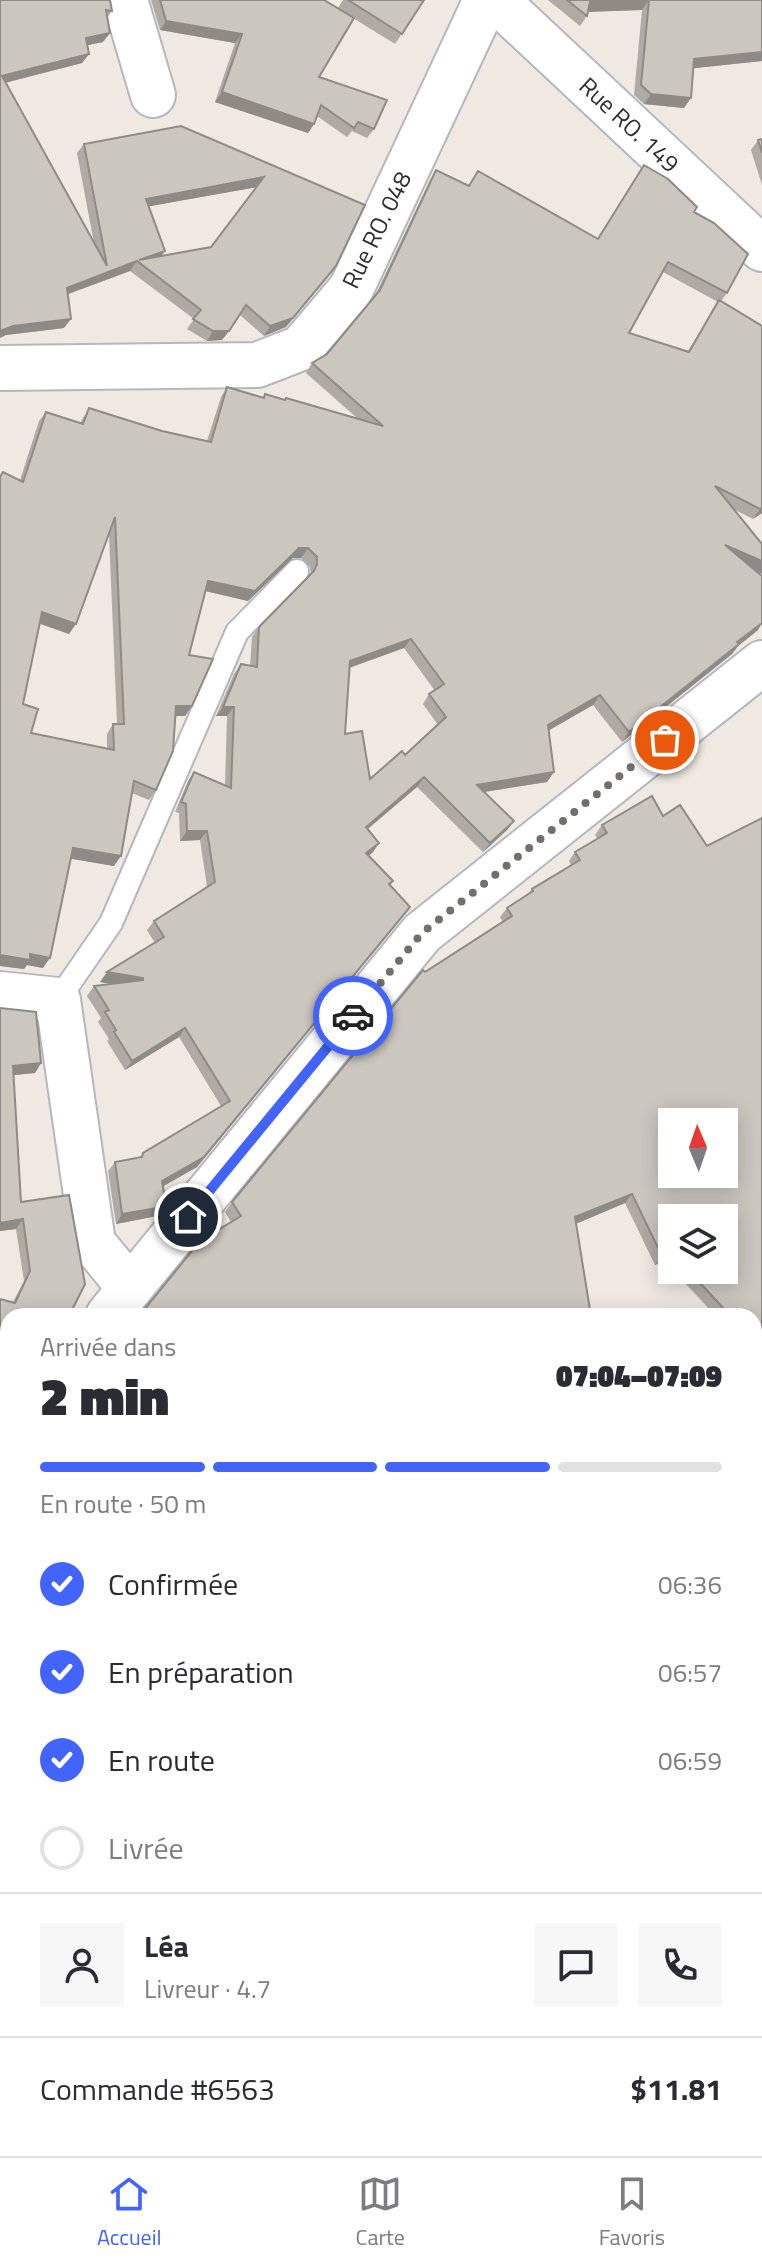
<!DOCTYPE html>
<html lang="fr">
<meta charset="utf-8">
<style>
:root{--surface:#fff;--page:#f7f7f7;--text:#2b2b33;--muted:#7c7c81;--line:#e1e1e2;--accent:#4264fb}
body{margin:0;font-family:"Titillium Web",sans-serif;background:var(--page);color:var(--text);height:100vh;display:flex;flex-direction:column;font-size:30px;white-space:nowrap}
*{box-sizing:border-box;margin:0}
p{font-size:26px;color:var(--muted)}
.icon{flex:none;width:44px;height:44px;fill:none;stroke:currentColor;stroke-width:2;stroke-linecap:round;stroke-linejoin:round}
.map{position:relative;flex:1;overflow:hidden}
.sheet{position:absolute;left:0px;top:1308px;width:762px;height:848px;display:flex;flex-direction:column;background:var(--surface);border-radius:24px 24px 0 0;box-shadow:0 4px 20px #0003}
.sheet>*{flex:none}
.needle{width:52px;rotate:358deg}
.fabs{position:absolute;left:658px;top:1108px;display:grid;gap:16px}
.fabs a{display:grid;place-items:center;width:80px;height:80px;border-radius:0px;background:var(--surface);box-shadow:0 4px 20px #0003;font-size:40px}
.pin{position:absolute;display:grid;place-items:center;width:68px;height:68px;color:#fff;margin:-34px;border:4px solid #fff;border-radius:50%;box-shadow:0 2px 8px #0007}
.courier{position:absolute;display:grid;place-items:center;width:80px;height:80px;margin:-40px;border:6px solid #4264fb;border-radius:50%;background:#fff;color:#222;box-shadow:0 2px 10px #0007}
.summary em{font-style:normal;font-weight:800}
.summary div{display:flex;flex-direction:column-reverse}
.summary{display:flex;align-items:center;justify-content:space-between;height:136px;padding:0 40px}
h1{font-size:52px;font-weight:800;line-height:60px}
.bar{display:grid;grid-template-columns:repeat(4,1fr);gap:12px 8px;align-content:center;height:96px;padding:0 40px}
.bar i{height:10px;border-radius:6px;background:var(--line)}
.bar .active{background:var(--accent)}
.bar p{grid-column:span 4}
.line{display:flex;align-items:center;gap:20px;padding:0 40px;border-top:2px solid var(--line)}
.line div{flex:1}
.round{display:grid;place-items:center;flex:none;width:84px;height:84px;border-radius:0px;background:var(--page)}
ol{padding:0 40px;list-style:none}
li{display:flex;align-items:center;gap:24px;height:88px}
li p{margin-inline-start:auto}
li .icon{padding:8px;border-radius:50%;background:var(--accent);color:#fff;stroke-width:4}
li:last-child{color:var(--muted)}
li i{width:44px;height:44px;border:4px solid var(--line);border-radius:50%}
.tabs{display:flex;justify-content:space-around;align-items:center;height:112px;border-top:2px solid var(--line);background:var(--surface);font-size:22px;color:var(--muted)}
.tabs a{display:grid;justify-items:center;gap:4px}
.tabs .active{color:var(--accent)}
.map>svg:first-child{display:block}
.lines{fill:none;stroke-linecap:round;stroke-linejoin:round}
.service-casing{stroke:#b4b7c1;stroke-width:26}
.minor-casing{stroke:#b4b7c1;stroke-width:48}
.service{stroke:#fff;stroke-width:22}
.minor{stroke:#fff;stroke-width:44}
.rail-casing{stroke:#a3a6b8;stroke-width:9}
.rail{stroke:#fff;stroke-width:6;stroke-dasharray:18;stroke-linecap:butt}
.wall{fill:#afaba4;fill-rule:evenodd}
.shaded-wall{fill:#8e8b86}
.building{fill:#cbc7bf;stroke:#8e8b86;stroke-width:2;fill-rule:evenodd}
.done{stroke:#726f6d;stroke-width:8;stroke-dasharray:0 14.4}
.route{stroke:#4264fb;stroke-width:10}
.labels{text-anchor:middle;stroke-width:6;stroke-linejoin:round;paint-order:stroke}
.street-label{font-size:24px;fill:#2e2e2e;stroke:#fff}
</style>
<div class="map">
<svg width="762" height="2156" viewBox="0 0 762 2156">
<rect width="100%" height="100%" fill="#efe9e1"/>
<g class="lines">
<!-- service casing -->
<g class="service-casing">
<polyline id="service" points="58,1000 111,923 237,632 297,571"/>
</g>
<!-- minor casing -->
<g class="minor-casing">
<g id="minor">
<polyline points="125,0 153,95"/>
<polyline points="496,0 762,249"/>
<polyline points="0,368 257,365 301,348 351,289 486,0"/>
<polyline points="0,994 58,1000 93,1243 130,1288 108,1316"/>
<polyline points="130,1288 422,933 762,663"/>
<polyline points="0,1504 8,1490"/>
<polyline points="754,1707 762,1705"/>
<polyline points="754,1942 762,1939"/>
<polyline points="0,1969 8,1966"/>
<polyline points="105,2156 124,2148"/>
</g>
</g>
<!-- service -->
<use href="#service" class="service"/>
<!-- minor -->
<use href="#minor" class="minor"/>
<!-- rail casing -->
<g class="rail-casing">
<g id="rail">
<polyline points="754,1792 762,1790"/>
<polyline points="0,2053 8,2049"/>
</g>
</g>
<!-- rail -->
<use href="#rail" class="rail"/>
</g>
<!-- wall -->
<g class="wall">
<path d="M0 0 112 11 107 18 103 42 87 45 89 54 82 63 5 83 94 243 77 153 84 144 365 205 330 275 286 327 264 336 240 315 222 340 207 341 187 329 194 319 130 271 68 294 64 328 6 335 0 338ZM257 187 211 247 161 256 149 206Z"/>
<polygon points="151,0 324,0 338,8 343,0 424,0 395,44 353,18 319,77 374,129 367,138 352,131 347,137 317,116 314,124 308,133 215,102 235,43 160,30"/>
<polygon points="548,0 762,0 762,61 693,68 684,108 644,104 634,95 642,10 588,12 587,16 580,26"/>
<polygon points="762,139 762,185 751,150 758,140"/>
<path d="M644 165 694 212 727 293 721 301 762 326V513L753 519 733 509 756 571 758 630 738 646 732 654 622 742 593 705 548 730 547 782 485 792 514 821 507 830 483 852 417 787 368 829 379 843 373 852 369 856 393 881 390 885 410 907 197 1167 163 1186 166 1204 157 1216 116 1224 108 1171 115 1162 140 1157 143 1153 221 1106 179 1037 125 1070 107 1041 109 1039 98 1022 101 1018 87 996 94 986 113 984 100 982 155 943 147 930 154 921 207 887 200 840 180 841 179 813 175 812 188 781 194 772 225 785 227 716H216L234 674 241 664 250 666 252 637 259 627 311 574 310 567 301 558H293L248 601 205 591 189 655 192 706 185 716H175L156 790 149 800 132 793 114 866 71 858 43 968 27 965 24 969 0 966V476L20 480 39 421 46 412 80 423 89 408 162 431 207 441 221 397 227 387 263 398 265 394 284 400 286 398 357 418 306 373 312 363 327 354 375 296 430 180 436 170 468 186 478 171 597 239ZM663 272 718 302 688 351 629 333ZM109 535 117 724H113L107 734V749L31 733 23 704 40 624 69 634ZM404 648 435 691 429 694 423 704 438 725 405 755 370 779 345 734 349 668Z"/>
<path d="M652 796 663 816 680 805 707 846 762 818V1424L754 1428V1316H716L664 1261 655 1265 625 1203 576 1224 591 1316H139L200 1241 231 1222 225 1212 232 1202 423 970 425 972 503 922 500 917 507 908 527 895 532 889 571 865 569 861 575 852 598 839 595 835 602 825ZM672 1122H724V1174H672ZM672 1218H724V1270H672Z"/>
<polygon points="0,1008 41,1063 35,1073 13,1075 21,1202 69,1316 8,1316 8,1465 0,1467 0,1299 13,1302 24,1281 16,1229 0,1231"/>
<polygon points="762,1999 762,2155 754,2135 754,2002"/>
</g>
<!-- shaded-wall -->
<g class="shaded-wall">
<polygon points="649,0 642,10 583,12 590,2"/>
<polygon points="166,21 242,34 235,43 160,30"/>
<polygon points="110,33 103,42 79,47 86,38"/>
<polygon points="762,52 762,61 687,69 694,59"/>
<polygon points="89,54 82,63 0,84 2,76"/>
<polygon points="222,92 314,124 308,133 215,102"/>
<polygon points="651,94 691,98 684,108 644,104"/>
<polygon points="264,177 257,187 140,208 146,199"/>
<polygon points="165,251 159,260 139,260"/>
<polygon points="137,261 130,271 60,297 67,288"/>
<polygon points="336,266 286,327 264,336 270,326"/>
<polygon points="71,319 64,328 6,335 0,338 0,331 13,326"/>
<polygon points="213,331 229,331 222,340 207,341"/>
<polygon points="762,508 762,513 753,519 760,509"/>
<polygon points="725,545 762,561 762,574 718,555"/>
<polygon points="299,548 308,548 301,558 293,558 248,601 201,590 208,581"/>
<polygon points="42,612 76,624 69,634 36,622"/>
<polygon points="762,623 758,630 738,646 732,654 622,742 629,732"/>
<polygon points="411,639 404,648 343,670 350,661"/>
<polygon points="600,695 593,705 541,735 548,725"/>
<polygon points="176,706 192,706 185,716 169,716"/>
<polygon points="223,707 234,707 227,716 216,716"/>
<polygon points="554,772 547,782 470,794 477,785"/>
<polygon points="424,777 417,787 359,836 366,827"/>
<polygon points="514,821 507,830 483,852 490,843"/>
<polygon points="187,831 207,831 200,840 180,841"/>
<polygon points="379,843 373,852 360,863 366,853"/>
<polygon points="73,848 121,856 114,866 66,858"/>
<polygon points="410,907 197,1167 155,1191 162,1181"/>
<polygon points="30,954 50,958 43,968 27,965 24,969 0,966 0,955"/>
<polygon points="107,972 143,978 136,988 100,982"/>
<polygon points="185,1028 179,1037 125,1070 132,1061"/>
<polygon points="41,1063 35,1073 6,1076 13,1066"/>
<polygon points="632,1194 625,1203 568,1227 575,1217"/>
<polygon points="163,1207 157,1216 116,1224 122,1214"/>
<polygon points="23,1219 16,1229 0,1231 0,1223"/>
<polygon points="670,1252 664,1261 655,1265 662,1256"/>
<polygon points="762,1417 762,1424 754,1428 754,1421"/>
<polygon points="8,1457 8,1465 0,1467 0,1461 3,1458"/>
<polygon points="762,1672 762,1681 754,1682 754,1674"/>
<polygon points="0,1891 8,1894 8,1905 0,1903"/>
</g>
<!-- building -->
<g class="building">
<path d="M0 0H110L112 11 106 10 110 33 86 38 89 54 2 76 107 266 84 144 181 126 365 205 336 266 293 318 270 326 246 305 229 331H213L193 319 201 310 137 261 67 288 71 319 13 326 0 331ZM264 177 211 247 139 260 165 251 146 199Z"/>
<polygon points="160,0 324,0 354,18 319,77 387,100 374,129 358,122 354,128 321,105 314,124 222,92 242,34 166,21"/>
<polygon points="348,0 424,0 402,34"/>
<polygon points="567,0 645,0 590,2 587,16"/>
<polygon points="649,0 762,0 762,52 694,59 691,98 651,94 641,85"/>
<polygon points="762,139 762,153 758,140"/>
<path d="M644 165 668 179 697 207 694 212 714 223 748 254 727 293 668 262 629 333 689 352 719 300 762 326V508L760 509 715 486 762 544V561L725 545 762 576V623L737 642 739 644 629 732 600 695 548 725 554 772 477 785 514 821 490 843 424 777 366 827 379 843 366 853 393 881 389 884 410 907 204 1157 162 1181 166 1204 163 1207 122 1214 115 1162 142 1157 143 1153 230 1101 185 1028 132 1061 114 1032 116 1030 105 1012 109 1010 94 986 143 980V978L107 972 164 937 154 921 215 882 207 831H187L186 804 181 802 194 772 231 788 234 707H223L241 664 257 667 259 627 314 571 317 564V557L308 548H299L255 591 208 581 189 655 213 659 192 706H176L173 751 156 790 134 781 121 856 73 848 50 958 30 954V960L0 955V477L3 472 23 482 46 412 83 424 89 408 162 431 211 442 227 387 264 398 265 394 285 400 286 398 383 426 312 363 327 354 380 290 436 170 469 186 478 171 598 239ZM115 517 124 724H113L114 750 31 733 38 709 23 704 42 612 76 624ZM411 639 444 684 429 694 446 717 405 755 402 751 370 779 362 731 345 734 350 661Z"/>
<path d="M652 796 663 816 680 805 707 846 762 818V1417L754 1421V1316H724L728 1313 688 1270H724V1218H672V1253L670 1252 662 1256 632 1194 575 1217 591 1316H139L200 1241 241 1216 232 1202 423 970 425 972 512 916 507 908 533 891 532 889 580 860 575 852 607 833 602 825ZM672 1122H724V1174H672Z"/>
<polygon points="0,1008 36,1012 41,1063 13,1066 21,1202 69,1195 85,1284 69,1316 8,1316 8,1457 3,1458 0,1461 0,1299 15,1303 30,1271 23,1219 0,1223"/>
<polygon points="762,1535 762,1672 754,1674 754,1537"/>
<polygon points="8,1570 8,1894 0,1891 0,1584"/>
<polygon points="762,1999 762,2126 754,2106 754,2002"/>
<polygon points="452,2148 707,2148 710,2156 446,2156 444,2151"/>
</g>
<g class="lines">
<!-- done -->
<polyline class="done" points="353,1016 422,933 665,740"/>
<!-- route -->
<polyline class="route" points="188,1217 353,1016"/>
</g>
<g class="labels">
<!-- street labels -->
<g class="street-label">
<text transform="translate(629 125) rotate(43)" y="8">Rue RO. 149</text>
<text transform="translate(377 230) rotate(-64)" y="8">Rue RO. 048</text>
</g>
</g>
</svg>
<div class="fabs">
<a><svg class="needle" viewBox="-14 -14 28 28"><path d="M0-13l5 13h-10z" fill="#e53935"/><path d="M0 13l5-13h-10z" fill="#7c7c81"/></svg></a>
<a><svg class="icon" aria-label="layers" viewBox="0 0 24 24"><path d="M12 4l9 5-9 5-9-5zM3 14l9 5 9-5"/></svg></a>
</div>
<div class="pin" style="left:665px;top:740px;background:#ea580c"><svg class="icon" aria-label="bag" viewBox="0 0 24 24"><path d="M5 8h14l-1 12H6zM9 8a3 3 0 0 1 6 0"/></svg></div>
<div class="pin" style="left:188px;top:1217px;background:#1f2937"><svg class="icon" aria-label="home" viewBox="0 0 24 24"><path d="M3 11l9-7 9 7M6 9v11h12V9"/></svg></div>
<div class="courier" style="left:353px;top:1016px"><svg class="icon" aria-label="car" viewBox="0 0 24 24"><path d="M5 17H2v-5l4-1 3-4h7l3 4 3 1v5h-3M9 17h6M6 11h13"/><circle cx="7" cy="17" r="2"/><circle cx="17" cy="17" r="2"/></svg></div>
<section class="sheet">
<div class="summary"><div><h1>2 min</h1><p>Arrivée dans</p></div><em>07:04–07:09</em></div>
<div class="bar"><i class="active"></i><i class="active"></i><i class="active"></i><i></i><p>En route · 50 m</p></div>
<ol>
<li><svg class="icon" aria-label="check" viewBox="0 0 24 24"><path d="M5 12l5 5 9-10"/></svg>Confirmée<p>06:36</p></li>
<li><svg class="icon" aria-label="check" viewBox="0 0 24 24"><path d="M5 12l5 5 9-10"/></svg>En préparation<p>06:57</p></li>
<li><svg class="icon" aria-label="check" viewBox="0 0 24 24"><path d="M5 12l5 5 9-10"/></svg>En route<p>06:59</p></li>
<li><i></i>Livrée</li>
</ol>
<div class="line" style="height:144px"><a class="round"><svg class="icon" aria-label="person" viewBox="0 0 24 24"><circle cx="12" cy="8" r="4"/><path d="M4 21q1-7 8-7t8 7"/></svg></a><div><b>Léa</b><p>Livreur · 4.7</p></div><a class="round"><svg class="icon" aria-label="chat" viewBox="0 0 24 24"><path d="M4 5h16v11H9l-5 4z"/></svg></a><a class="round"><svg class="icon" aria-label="phone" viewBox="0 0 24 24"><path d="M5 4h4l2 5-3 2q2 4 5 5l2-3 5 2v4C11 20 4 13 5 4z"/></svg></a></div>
<div class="line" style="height:104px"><div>Commande #6563</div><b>$11.81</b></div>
</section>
</div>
<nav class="tabs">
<a class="active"><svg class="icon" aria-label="home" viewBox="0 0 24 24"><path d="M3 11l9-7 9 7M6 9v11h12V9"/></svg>Accueil</a>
<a><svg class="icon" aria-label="map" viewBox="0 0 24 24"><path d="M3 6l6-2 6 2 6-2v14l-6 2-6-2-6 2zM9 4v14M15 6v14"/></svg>Carte</a>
<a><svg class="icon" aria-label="saved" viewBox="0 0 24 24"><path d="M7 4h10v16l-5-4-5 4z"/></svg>Favoris</a>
</nav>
